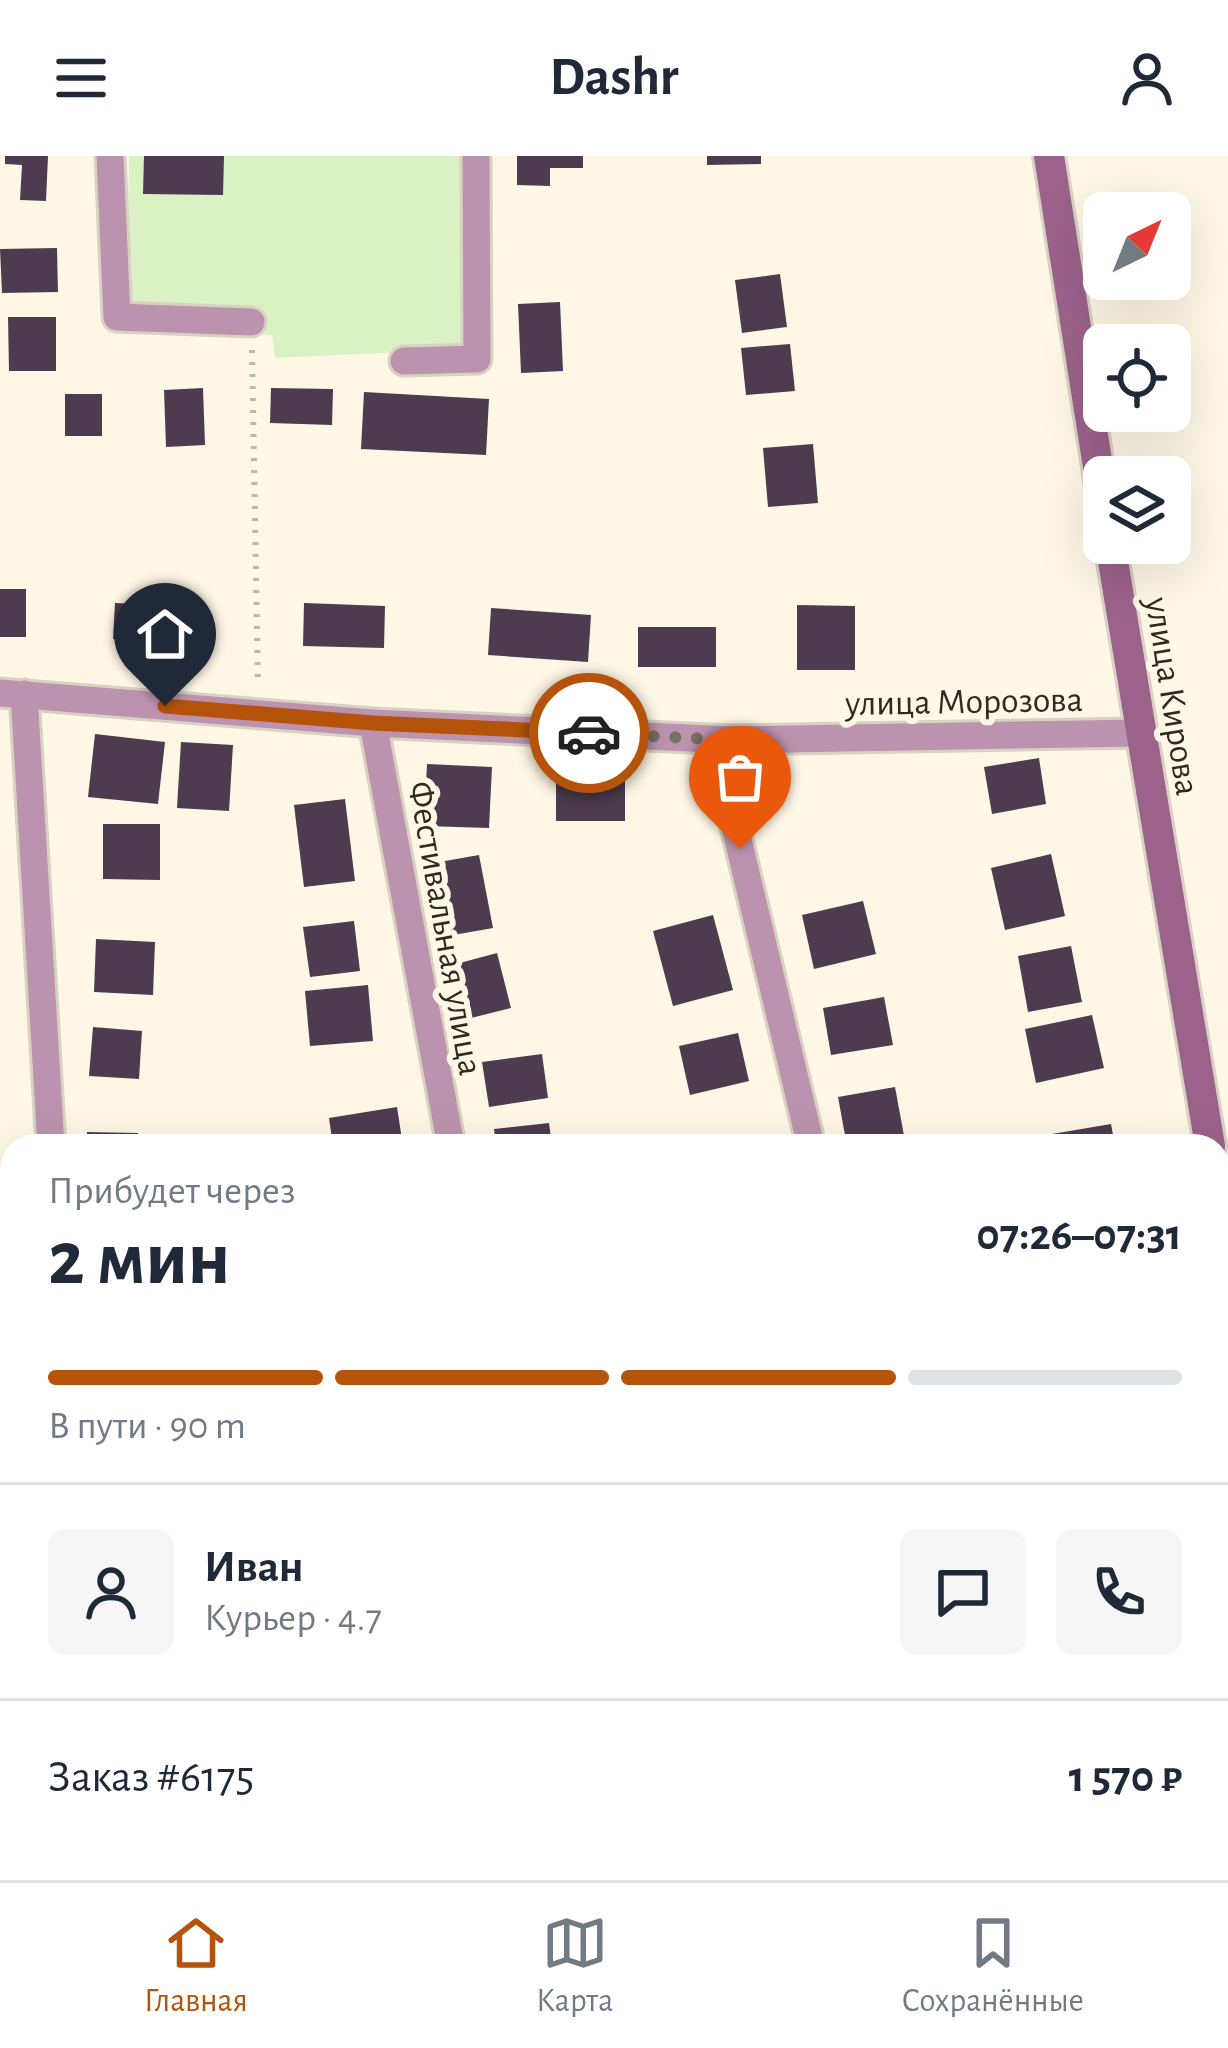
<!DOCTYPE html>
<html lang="ru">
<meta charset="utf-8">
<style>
:root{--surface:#fff;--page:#f6f6f7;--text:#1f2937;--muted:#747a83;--line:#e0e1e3;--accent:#b45309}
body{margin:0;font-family:"Alegreya Sans",sans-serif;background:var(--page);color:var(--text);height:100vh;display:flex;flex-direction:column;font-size:45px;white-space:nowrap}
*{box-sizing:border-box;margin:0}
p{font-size:39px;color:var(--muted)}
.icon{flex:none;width:66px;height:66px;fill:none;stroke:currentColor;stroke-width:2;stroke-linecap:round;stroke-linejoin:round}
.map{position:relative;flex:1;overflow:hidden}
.details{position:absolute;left:0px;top:978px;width:1230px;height:747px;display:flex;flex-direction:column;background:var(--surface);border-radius:36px 36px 0 0;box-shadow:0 12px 48px #0002}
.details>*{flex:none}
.needle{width:78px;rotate:43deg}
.controls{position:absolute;left:1083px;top:36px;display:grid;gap:24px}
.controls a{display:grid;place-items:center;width:108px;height:108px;border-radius:18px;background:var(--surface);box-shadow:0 12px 48px #0002;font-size:60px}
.pin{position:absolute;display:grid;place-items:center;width:102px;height:102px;color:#fff;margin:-123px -51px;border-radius:50% 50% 50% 0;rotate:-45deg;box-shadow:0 0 12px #0007}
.pin .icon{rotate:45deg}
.courier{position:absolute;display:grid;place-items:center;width:120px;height:120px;margin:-60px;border:9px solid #b45309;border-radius:50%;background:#fff;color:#222;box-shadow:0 3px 15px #0007}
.head em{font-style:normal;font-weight:600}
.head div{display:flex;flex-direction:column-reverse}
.head{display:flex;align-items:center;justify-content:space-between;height:204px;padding:0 48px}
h1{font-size:78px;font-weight:600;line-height:90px}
.bar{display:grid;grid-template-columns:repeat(4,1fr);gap:18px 12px;align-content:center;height:144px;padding:0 48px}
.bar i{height:15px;border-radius:9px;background:var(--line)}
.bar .current{background:var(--accent)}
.bar p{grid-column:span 4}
.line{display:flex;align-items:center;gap:30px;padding:0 48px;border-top:3px solid var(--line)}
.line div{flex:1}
.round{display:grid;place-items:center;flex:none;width:126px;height:126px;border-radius:18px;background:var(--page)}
header{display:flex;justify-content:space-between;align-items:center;height:156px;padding:0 48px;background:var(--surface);font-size:54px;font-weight:600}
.tabs{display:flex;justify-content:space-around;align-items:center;height:168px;border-top:3px solid var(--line);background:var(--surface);font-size:33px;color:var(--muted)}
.tabs a{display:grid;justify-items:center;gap:6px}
.tabs .current{color:var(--accent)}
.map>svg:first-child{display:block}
.built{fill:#fcedc9}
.green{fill:#daf2c3}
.building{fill:#4d3b4f}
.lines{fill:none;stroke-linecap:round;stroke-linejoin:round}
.street-casing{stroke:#d9d2c2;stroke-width:33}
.secondary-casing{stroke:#d9d2c2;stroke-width:36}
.path{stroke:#bfb8a9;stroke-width:6;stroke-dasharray:3 9;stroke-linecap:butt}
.street{stroke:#bc93ae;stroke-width:27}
.secondary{stroke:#9c628b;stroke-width:30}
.done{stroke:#777265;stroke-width:12;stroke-dasharray:0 21.6}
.route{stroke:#b45309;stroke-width:15}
.labels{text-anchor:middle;stroke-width:12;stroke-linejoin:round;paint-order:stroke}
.street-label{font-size:36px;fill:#2e2a1f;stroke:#fff7e6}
</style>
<header><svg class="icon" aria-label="menu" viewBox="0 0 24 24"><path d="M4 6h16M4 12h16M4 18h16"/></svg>Dashr<svg class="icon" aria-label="person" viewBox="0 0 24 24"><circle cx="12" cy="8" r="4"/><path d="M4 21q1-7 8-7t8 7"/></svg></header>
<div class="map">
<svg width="1228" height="1724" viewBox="0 0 1228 1724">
<rect width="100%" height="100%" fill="#fff7e6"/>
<!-- built -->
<polygon class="built" points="1218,1567 1228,1569 1228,1687 1218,1687"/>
<!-- green -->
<polygon class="green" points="129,0 467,0 468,193 275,202 272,179 126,174"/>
<!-- building -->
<g class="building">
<polygon points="5,0 48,0 46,45 20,44 22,9 5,8"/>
<polygon points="144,0 224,0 223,39 143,38"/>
<polygon points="517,0 583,0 583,12 550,12 550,30 517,29"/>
<polygon points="707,0 761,0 761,8 707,9"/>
<polygon points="57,92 58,136 2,137 0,93"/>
<polygon points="780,118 787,171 742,177 735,124"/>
<polygon points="560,146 563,215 521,217 518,148"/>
<polygon points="8,161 56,161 56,215 9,215"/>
<polygon points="790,188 795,235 746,239 741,192"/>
<polygon points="203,232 205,289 166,291 164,234"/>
<polygon points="271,232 333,233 332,269 270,267"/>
<polygon points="364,236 489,243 486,299 361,293"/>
<rect x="65" y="238" width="37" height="42"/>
<polygon points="813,288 818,347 768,351 763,292"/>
<rect x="0" y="433" width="26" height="48"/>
<polygon points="115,447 203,451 201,487 113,483"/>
<polygon points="304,447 385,450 384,492 303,490"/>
<polygon points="797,449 855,450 855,514 797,514"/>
<polygon points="491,452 591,459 588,506 488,499"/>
<rect x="638" y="471" width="78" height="40"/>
<polygon points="95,578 165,586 158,648 88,641"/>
<polygon points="181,586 233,589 229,655 177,652"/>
<rect x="556" y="598" width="69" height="67"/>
<polygon points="1039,602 1046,648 992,658 984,611"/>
<polygon points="427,608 492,611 489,672 424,670"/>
<polygon points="345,643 355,725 304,731 294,649"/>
<polygon points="103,668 160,668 160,724 103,723"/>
<polygon points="1051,698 1065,760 1005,774 991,712"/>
<polygon points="479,699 493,772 442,781 428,708"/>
<polygon points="863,745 876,798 814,813 802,759"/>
<polygon points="713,759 733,834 673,850 653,775"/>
<polygon points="354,765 360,815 310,821 303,771"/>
<polygon points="96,783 155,786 153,839 94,836"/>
<polygon points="1071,790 1082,846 1028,856 1018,800"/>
<polygon points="497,797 511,852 471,862 456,808"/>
<polygon points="368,829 373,885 310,890 305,835"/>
<polygon points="884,841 893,889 831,899 823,852"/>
<polygon points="1092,859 1104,912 1036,927 1025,873"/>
<polygon points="93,871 142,875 139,923 89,920"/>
<polygon points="738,877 749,925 690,939 679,890"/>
<polygon points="542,898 548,942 489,951 482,906"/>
<polygon points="895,931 905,985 878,990 847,990 838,941"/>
<polygon points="397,951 403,990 333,990 329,962"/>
<polygon points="549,967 552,990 496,990 494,973"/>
<polygon points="1111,968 1115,990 1054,990 1052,978"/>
<polygon points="87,976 138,977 138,990 87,990"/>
<rect x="0" y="1220" width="12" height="57"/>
<polygon points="103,1713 169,1713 168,1724 103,1724"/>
<rect x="214" y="1713" width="72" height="11"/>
<polygon points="0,1716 45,1718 45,1724 0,1724"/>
<polygon points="396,1718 450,1719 450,1724 395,1724"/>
<polygon points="727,1718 781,1720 781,1724 727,1724"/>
</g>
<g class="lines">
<!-- street casing -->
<g class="street-casing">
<g id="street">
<polyline points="110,0 117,161 251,166"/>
<polyline points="404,205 477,203 476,0"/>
<polyline points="0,537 373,567 731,584 1140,577"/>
<polyline points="24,538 51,990"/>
<polyline points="373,567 451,990"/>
<polyline points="731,584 730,650 811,990"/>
<polyline points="0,1134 12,1138"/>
<polyline points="1218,1516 1228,1516"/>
<polyline points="509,1713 510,1724"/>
</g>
</g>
<!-- secondary casing -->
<g class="secondary-casing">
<g id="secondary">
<polyline points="1049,0 1104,349"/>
<polyline points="1110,387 1210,990"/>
<polyline points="1218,1035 1228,1093"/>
</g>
</g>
<!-- path -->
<polyline class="path" points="252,194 258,529"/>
<!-- street -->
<use href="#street" class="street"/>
<!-- secondary -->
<use href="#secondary" class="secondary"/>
</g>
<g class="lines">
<!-- done -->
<polyline class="done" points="589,577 731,584 730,650 740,693"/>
<!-- route -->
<polyline class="route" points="165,550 373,567 589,577"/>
</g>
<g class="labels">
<!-- street labels -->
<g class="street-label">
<text transform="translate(1174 540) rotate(81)" y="13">улица Кирова</text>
<text transform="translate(964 544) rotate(-1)" y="13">улица Морозова</text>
<text transform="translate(447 772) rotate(80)" y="13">Фестивальная улица</text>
</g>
</g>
</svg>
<div class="controls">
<a><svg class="needle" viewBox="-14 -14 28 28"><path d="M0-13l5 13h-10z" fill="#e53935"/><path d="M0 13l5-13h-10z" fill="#747a83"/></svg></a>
<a><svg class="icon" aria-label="locate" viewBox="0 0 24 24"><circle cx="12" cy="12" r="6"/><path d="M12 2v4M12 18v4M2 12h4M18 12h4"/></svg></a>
<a><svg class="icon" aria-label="layers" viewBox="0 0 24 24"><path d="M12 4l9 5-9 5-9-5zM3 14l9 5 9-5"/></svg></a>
</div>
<div class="pin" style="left:740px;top:693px;background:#ea580c"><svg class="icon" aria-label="bag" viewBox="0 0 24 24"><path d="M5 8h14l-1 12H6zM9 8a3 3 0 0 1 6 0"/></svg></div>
<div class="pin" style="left:165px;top:550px;background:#1f2937"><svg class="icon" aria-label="home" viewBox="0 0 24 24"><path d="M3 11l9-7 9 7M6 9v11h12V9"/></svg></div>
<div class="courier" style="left:589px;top:577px"><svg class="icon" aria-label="car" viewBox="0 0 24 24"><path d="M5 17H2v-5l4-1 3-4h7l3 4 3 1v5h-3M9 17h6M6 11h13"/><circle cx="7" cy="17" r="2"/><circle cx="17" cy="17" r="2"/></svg></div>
<section class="details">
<div class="head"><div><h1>2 мин</h1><p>Прибудет через</p></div><em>07:26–07:31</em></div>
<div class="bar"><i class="current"></i><i class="current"></i><i class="current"></i><i></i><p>В пути · 90 m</p></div>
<div class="line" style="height:216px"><a class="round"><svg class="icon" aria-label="person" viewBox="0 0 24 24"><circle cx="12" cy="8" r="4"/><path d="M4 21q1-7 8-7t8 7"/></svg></a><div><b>Иван</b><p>Курьер · 4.7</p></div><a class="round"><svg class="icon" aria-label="chat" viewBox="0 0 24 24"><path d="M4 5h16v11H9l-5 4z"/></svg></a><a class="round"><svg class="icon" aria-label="phone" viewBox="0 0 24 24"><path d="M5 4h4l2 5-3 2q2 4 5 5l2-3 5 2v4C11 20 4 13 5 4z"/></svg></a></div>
<div class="line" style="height:156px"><div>Заказ #6175</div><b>1 570 ₽</b></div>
</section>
</div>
<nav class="tabs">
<a class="current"><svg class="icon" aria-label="home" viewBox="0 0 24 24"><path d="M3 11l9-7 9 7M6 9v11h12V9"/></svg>Главная</a>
<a><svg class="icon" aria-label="map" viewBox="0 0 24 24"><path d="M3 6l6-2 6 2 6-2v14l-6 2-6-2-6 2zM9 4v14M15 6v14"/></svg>Карта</a>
<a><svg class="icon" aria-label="saved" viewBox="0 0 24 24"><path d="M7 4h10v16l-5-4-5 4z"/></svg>Сохранённые</a>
</nav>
